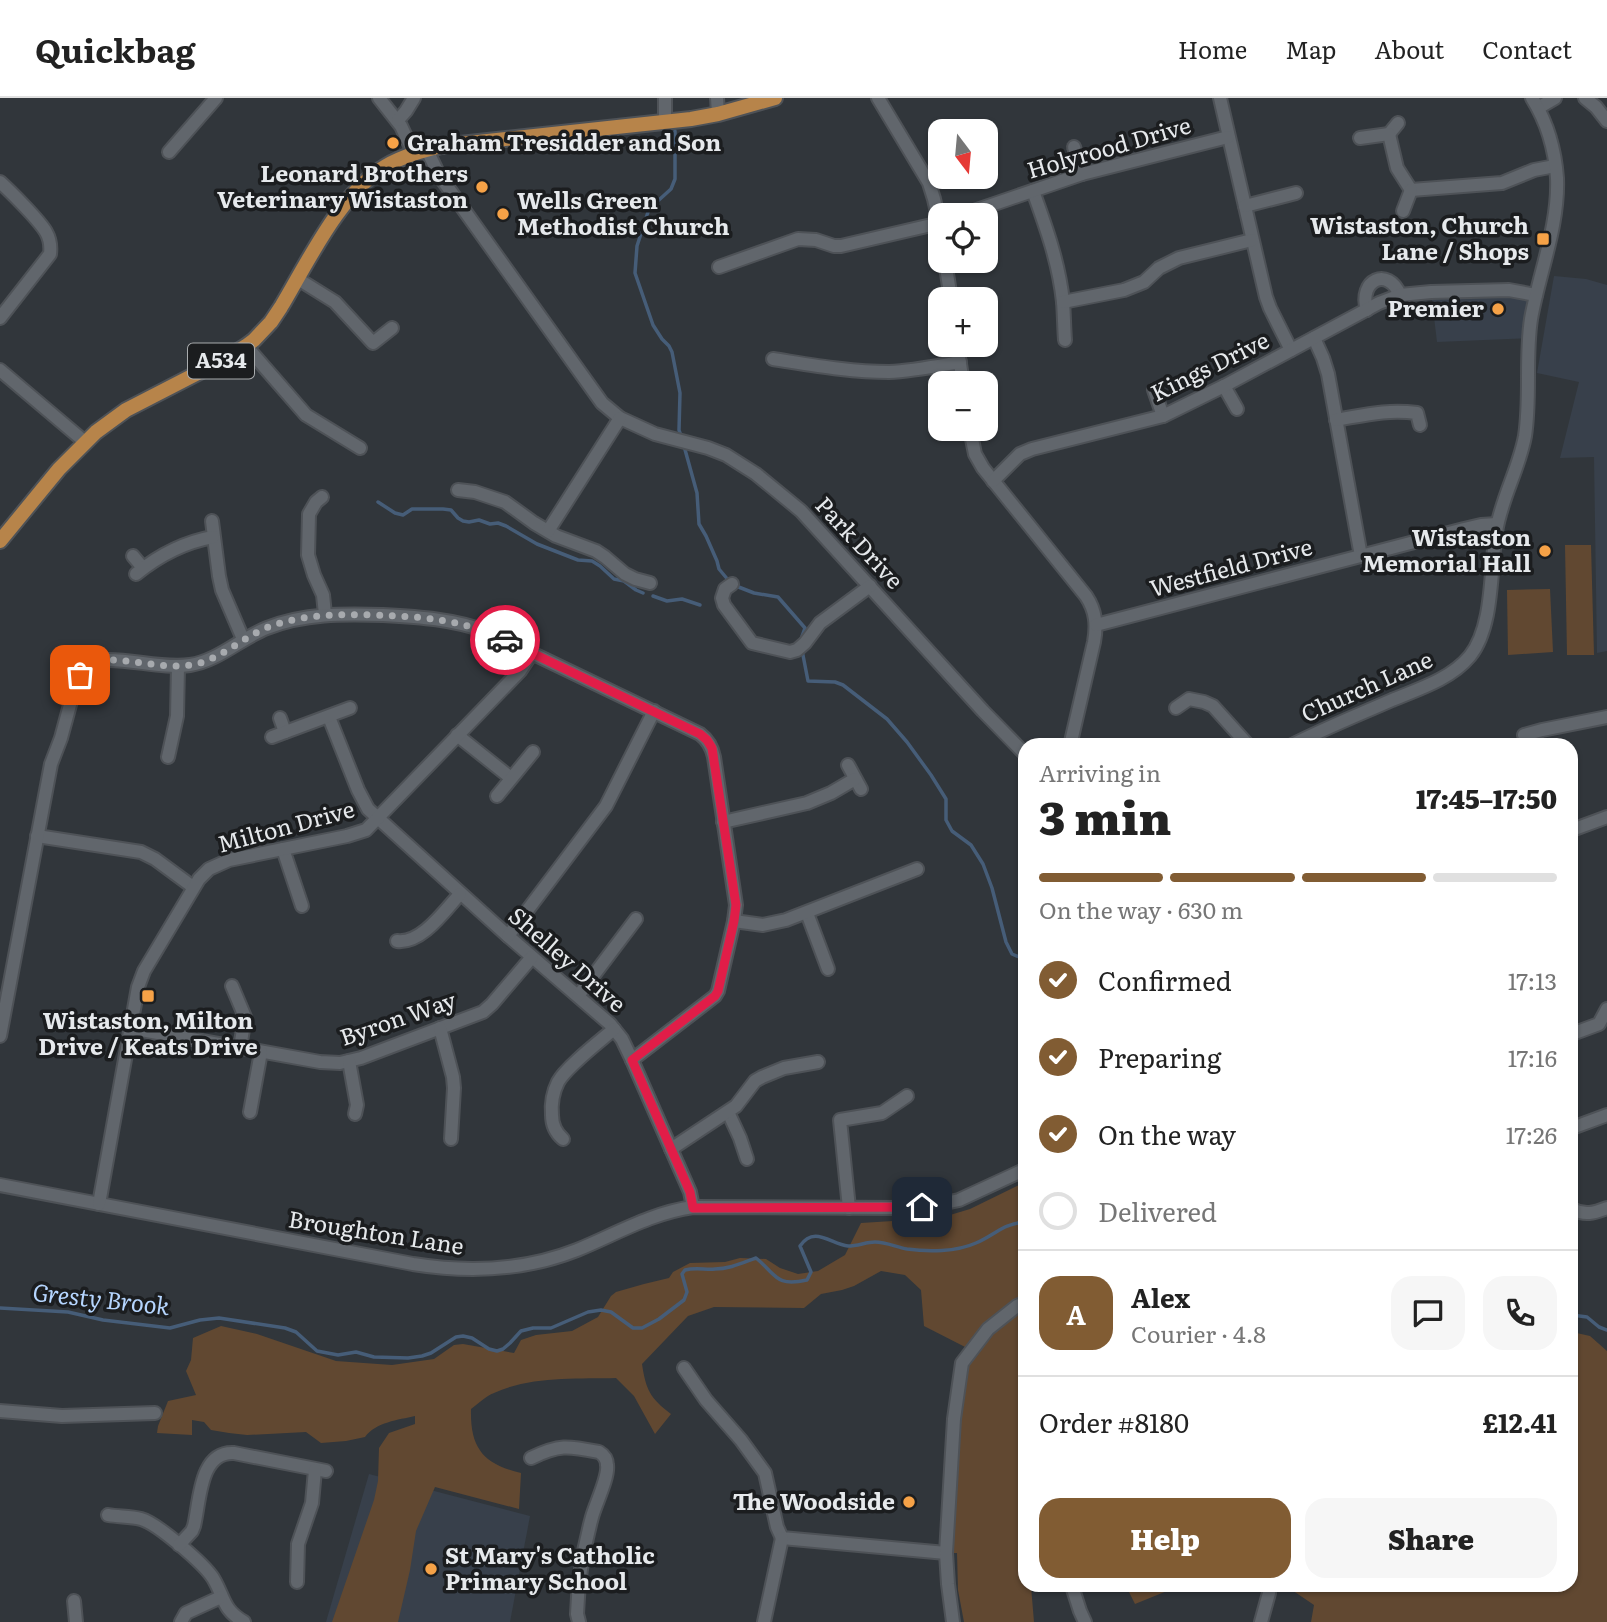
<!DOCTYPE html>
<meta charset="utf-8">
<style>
:root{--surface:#fff;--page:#f6f6f6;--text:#222;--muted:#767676;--line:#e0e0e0;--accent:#815c33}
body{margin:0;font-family:Literata,serif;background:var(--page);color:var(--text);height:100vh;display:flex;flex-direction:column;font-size:26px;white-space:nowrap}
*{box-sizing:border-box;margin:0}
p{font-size:23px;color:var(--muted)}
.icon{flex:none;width:38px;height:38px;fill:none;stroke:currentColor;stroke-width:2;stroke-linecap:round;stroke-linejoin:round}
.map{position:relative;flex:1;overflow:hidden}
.sheet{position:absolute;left:1018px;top:640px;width:560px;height:854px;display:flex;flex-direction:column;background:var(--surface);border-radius:21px;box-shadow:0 2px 5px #0004}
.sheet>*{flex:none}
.needle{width:46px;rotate:164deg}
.tools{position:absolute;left:928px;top:21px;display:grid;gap:14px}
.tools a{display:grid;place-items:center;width:70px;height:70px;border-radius:14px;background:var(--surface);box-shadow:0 2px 5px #0004;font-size:35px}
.pin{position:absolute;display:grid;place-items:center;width:60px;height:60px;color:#fff;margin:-30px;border-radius:14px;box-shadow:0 4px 10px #0006}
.courier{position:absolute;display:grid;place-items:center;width:70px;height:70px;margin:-35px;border:5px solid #e11d48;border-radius:50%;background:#fff;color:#222;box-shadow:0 2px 9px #0007}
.overview em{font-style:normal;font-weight:800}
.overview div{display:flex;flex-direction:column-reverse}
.overview{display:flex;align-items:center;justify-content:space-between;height:119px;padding:0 21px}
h1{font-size:46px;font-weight:800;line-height:52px}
.bar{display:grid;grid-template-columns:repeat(4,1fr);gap:10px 7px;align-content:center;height:84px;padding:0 21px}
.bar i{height:9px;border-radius:5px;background:var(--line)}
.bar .active{background:var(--accent)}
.bar p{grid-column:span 4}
.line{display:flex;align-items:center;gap:18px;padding:0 21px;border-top:2px solid var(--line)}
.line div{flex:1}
.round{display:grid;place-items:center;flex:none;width:74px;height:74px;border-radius:21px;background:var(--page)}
ol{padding:0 21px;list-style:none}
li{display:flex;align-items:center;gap:21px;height:77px}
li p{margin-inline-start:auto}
li .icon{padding:7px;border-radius:50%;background:var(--accent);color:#fff;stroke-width:4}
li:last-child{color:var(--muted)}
li i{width:38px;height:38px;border:4px solid var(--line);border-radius:50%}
.primary-button{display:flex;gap:14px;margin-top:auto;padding:14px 21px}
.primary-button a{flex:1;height:80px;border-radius:21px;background:var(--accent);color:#fff;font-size:28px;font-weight:800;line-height:80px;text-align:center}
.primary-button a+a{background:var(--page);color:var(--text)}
header{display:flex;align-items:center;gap:42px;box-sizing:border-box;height:98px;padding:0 35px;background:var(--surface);border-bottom:2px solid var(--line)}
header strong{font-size:33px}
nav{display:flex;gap:38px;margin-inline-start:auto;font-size:24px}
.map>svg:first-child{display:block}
.built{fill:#38404b}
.green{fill:#614831}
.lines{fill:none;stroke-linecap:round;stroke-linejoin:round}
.stream{stroke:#465d78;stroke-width:3.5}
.minor-casing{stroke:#4e5257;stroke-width:16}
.major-casing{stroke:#4e5257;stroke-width:18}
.minor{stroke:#61666c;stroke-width:12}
.major{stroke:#b7844a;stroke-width:14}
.done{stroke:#a7aaae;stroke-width:7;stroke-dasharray:0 12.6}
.route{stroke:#e11d48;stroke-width:9}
.poi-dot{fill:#f6a247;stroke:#1b1d1f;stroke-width:2.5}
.labels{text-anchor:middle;stroke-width:7;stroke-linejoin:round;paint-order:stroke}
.shield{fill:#1b1d1f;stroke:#a9acae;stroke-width:2}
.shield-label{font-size:21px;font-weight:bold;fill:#e6e9ec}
.poi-label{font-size:23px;font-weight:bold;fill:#e6e9ec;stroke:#1b1d1f;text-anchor:end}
.street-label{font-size:23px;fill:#e6e9ec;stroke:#1b1d1f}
.water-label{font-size:24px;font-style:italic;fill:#b5d5fe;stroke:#1b1d1f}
</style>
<header>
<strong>Quickbag</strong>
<nav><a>Home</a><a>Map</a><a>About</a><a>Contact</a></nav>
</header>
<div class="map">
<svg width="1607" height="1524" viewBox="0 0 1607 1524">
<rect width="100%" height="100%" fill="#31363b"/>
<!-- built -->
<g class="built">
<polygon points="1554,178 1586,181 1607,187 1607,553 1597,555 1594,359 1560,360 1579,284 1537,275"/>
<polygon points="1431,194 1536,197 1529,240 1437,244"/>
<polygon points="369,1376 530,1418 510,1524 326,1524"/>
</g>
<!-- green -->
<g class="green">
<polygon points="1565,447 1591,447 1594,557 1567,557"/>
<polygon points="1550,491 1553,554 1508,557 1507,492"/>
<path d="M1025 1084 1026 1488H1031L1034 1524H964L958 1492 957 1455H946L950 1393 969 1251 924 1228 921 1192 905 1177 881 1173 854 1188 842 1192 821 1196 804 1210 714 1209 688 1218 642 1266C646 1292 650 1300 671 1316L655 1336 634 1298 616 1280C576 1281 531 1278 494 1295 486 1298 478 1306 471 1311 470 1350 483 1366 521 1375L519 1411 435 1389 416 1433 410 1472 398 1524H332L374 1402 378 1383 379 1350 389 1335 415 1326V1318C398 1322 376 1324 365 1339L346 1343 321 1345 306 1334 247 1337 229 1335 211 1332 204 1324 192 1322V1337L157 1335 158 1328 168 1303 196 1297 186 1273 191 1262 193 1240 221 1228 257 1236 336 1263 392 1267 434 1261 454 1247 463 1246 514 1255 521 1242 536 1237 572 1233 598 1219 611 1198 616 1194 644 1186 669 1180 673 1174 690 1165 725 1164 740 1160 766 1161 780 1170 798 1176 818 1173 845 1157 861 1125 940 1120 970 1111Z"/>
<polygon points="1572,1234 1590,1238 1607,1253 1607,1524 1311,1524 1314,1507 1286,1488 1572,1488"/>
<polygon points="1126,1488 1203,1488 1167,1493 1135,1506"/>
</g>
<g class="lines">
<!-- stream -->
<g class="stream">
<polyline points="675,33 675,81 671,91 649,111 637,148 635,175 653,227 662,241 669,248 672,254 680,295 679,332 682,341"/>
<polyline points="684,348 697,395 699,426 706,438 717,463 719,471 729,483"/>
<polyline points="378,404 395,415 403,417 412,411 443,411 451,412 458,420 463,423 469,424 479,422 490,426 498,425 506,428 537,446 578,462 592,463 600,468 614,481 624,483 636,492 643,495"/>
<polyline points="736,488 754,495 778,499 805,530 801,541"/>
<polyline points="653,498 667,503 682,501 700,507"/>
<polyline points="802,552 808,583 835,584 843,587 887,621 907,644 931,677 946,701 946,722 952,733 971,747 983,766 992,790 1006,844 1012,856 1026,862"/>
<path d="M0 1210 68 1214 103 1222 170 1230 200 1222 219 1220 285 1230 296 1234 317 1253 338 1257 356 1254 374 1259 408 1260 422 1258 431 1255 456 1239 463 1238 472 1240 489 1251 497 1253 503 1251 510 1245 521 1233 533 1230H551L588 1214 601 1212 611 1214 633 1230H642L659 1221 684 1202 687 1194 682 1176 685 1172C696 1169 705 1172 715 1171 729 1171 742 1165 756 1160 777 1177 775 1189 807 1182L811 1174 800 1148C814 1127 831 1146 848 1148 858 1148 866 1144 875 1144 886 1144 896 1149 907 1151 928 1154 956 1154 976 1145 986 1141 995 1134 1005 1129 1011 1126 1019 1125 1026 1123"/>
<polyline points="1572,1217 1587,1219 1599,1229 1607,1232"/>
</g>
<!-- minor casing -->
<g class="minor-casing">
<g id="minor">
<polyline points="379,0 401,28 414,56"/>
<polyline points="665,0 665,24"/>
<polyline points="717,0 718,16"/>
<polyline points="878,0 929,85 934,101 940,128"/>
<polyline points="1220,0 1266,199 1270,210 1291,252"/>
<polyline points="1585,0 1596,9 1607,23"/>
<polyline points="1538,10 1555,0"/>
<polyline points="398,22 406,13 414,0"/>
<polyline points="1389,36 1398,25"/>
<polyline points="1360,40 1389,36 1397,70 1411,92 1502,85 1534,72 1555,68"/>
<polyline points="1074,49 1082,76"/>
<polyline points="427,52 439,77 602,305 620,320 655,336 708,350 726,357 756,376 801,413 983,613 1026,657"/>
<polyline points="169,54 216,0"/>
<path d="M0 84C11 94 39 122 46 134 50 141 51 148 50 156L0 220"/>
<path d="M1033 93C1046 129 1059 165 1063 204 1064 216 1064 229 1065 242"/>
<polyline points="1245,108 1296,95"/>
<polyline points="1403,113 1411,92"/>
<polyline points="962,117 1082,76 1228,39"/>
<polyline points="945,163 951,201"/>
<polyline points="719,169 798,141 816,142 834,148 841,148 940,125"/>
<polyline points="298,181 335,204 373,245 392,230"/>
<polyline points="1063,204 1124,192 1144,184 1159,170 1179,160 1252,142"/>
<path d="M1367 212C1358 182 1388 168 1400 197"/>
<polyline points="1314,240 1323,260 1328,276 1361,458"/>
<polyline points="957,247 963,285"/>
<polyline points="246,248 306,317 360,350"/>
<path d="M773 261C812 267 850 274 889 274 913 273 937 268 960 264"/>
<polyline points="0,272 85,344"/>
<polyline points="1224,288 1237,311"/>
<polyline points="1154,292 1163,318"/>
<path d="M1336 322C1365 317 1387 311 1417 315L1420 327"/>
<path d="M970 331 975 356 983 370 1086 498C1096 513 1097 527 1094 544L1070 648"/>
<polyline points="993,383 1020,356 1032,351 1163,318 1224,288 1379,205 1400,197 1431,194 1509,192 1536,197"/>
<polyline points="458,392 475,394 505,404 534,425 556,438 596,453 605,459 625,476 635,481 650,485"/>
<polyline points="322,399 316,404 309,416 308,457 314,477 323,497 325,516"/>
<polyline points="212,423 219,478 222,492 243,541"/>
<polyline points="548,433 620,320"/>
<polyline points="133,458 143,470"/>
<path d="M136 476C158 458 185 444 213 439"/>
<polyline points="732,486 725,491 722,500 724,507 752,545 790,554 797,552 805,545 820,525 870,488"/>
<polyline points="1096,527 1464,431 1481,427 1497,426"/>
<polyline points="1176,610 1189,601 1204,604 1213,608 1249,648"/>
<polyline points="329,619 358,692 368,711 508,838 610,926 622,941 632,962 690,1094 693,1109"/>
<polyline points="280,620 285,634"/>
<polyline points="457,637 511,680"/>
<polyline points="1524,637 1542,632 1607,619"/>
<polyline points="272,639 350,610"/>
<path d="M1290 648C1323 631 1358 617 1392 602 1419 591 1451 581 1470 558 1494 528 1490 471 1496 434 1501 401 1519 371 1525 338 1531 299 1525 260 1531 221 1539 175 1559 128 1557 80 1555 52 1547 24 1532 0"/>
<polyline points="168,659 177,618 178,568"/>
<polyline points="848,667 861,691"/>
<polyline points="497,698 533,654"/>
<polyline points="723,724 807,705 831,695 855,681"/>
<polyline points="1572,732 1607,719"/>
<polyline points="37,738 141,754 155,761 193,789"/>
<polyline points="283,751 302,808"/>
<polyline points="807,815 828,871"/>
<polyline points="734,823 763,827 786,822 917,771"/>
<polyline points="508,838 606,708 654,613"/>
<path d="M397 843C422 846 445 812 460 796"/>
<polyline points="232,888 245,919 240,950"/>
<polyline points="578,898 636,821"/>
<polyline points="130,930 320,964 340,965 361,960 483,914 492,906 532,859"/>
<polyline points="440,930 453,979 454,990 451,1041"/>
<polyline points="1572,936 1599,926 1607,911"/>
<path d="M0 938 51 666 61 640 77 581 93 567 105 562C133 561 162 571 190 567 218 563 241 540 267 530 305 515 343 516 383 517 419 519 454 521 488 534L700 636C708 642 712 649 714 659L736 807 734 823 718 893 715 898 632 962"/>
<polyline points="349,963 357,1007 355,1016"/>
<polyline points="250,1014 261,954"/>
<polyline points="728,1014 740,1040 747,1061"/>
<polyline points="1572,1030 1607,1017"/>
<path d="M563 1041C556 1035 552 1026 552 1017 551 1006 553 994 558 984 566 969 600 943 614 931"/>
<polyline points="671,1051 736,1008 755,983 762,979 784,970 818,964"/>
<path d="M0 1087 413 1166C469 1175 524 1173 577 1152 616 1136 651 1115 693 1109L903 1110 936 1107 959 1102 1026 1071"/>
<polyline points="99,1106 138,889 144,873 199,781 209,771 229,762 347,738 366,732 520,573 532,555"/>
<polyline points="849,1110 840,1022 882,1015 907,998"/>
<path d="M1572 1111C1585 1118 1594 1115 1607 1110"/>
<polyline points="684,1270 706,1302 741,1342 765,1375 777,1429 782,1440 946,1455"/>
<polyline points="0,1313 62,1318 155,1315"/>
<path d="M531 1360C560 1346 568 1348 599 1354 604 1357 607 1361 607 1367 609 1379 595 1407 592 1419 583 1452 578 1483 577 1516L579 1524"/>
<path d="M108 1417C119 1419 130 1418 141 1421 157 1425 204 1466 213 1480 225 1500 222 1511 244 1524"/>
<path d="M179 1447 192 1433 194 1428C200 1404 199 1353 234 1355L326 1373"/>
<polyline points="297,1484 298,1446 312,1405 315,1372"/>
<polyline points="1072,1488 1080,1513 1085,1524"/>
<polyline points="74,1503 76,1524"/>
<polyline points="181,1524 186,1515 221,1499"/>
<polyline points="764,1524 782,1440"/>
<polyline points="953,1524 948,1486 946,1455 954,1321 962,1265 988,1231 1017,1208 1026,1204"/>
<polyline points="1261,1524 1269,1495"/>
</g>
</g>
<!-- major casing -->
<g class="major-casing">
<path id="major" d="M0 443 59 371 96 334 126 312 225 261 246 248 254 242 271 224 281 209C308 164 340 95 386 68 403 58 422 53 441 48L691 21 718 16 775 0"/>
</g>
<!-- minor -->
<use href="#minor" class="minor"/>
<!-- major -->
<use href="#major" class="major"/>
</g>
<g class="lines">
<!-- done -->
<path class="done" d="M80 577 93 567 105 562C133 561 162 571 190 567 217 564 240 541 266 530 302 516 338 516 376 517 425 519 460 521 505 542"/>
<!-- route -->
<polyline class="route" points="505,542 700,636 707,642 712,650 736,807 734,823 718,893 715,898 632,962 690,1094 693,1110 922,1109"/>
</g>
<!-- markers -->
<g class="poi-dot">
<circle cx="393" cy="45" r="7"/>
<circle cx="482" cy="89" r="7"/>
<circle cx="503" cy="116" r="7"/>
<rect x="1536" y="134" width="14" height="14" rx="3.5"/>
<circle cx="1498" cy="211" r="7"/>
<circle cx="1545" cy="453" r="7"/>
<rect x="141" y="891" width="14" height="14" rx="3.5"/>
<circle cx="909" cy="1404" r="7"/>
<circle cx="431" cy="1471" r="7"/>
</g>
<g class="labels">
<!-- shield labels -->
<rect class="shield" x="188" y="245.5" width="66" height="35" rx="5"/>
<g class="shield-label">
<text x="221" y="270">A534</text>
</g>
<!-- poi labels -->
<g class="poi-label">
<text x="407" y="53" text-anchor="start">Graham Tresidder and Son</text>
<text x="468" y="84">Leonard Brothers<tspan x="468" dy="26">Veterinary Wistaston</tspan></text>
<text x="517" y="111" text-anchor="start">Wells Green<tspan x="517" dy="26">Methodist Church</tspan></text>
<text x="1529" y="136">Wistaston, Church<tspan x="1529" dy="26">Lane / Shops</tspan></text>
<text x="1484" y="219">Premier</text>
<text x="1531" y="448">Wistaston<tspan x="1531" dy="26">Memorial Hall</tspan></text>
<text x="148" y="931" text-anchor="middle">Wistaston, Milton<tspan x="148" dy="26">Drive / Keats Drive</tspan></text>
<text x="895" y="1412">The Woodside</text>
<text x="445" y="1466" text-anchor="start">St Mary's Catholic<tspan x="445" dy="26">Primary School</tspan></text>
</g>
<!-- street labels -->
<g class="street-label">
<text transform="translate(1109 50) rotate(-16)" y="8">Holyrood Drive</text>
<text transform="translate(1210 269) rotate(-26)" y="8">Kings Drive</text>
<text transform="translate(859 445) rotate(47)" y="8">Park Drive</text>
<text transform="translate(1231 470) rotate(-15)" y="8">Westfield Drive</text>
<text transform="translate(1367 589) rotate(-24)" y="8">Church Lane</text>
<text transform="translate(286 729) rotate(-15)" y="8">Milton Drive</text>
<text transform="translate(567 862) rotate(41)" y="8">Shelley Drive</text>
<text transform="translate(398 921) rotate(-19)" y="8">Byron Way</text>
<text transform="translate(376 1135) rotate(9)" y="8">Broughton Lane</text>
</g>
<!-- water labels -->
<g class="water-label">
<text transform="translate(101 1202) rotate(6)" y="8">Gresty Brook</text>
</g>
</g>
</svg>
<div class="tools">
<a><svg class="needle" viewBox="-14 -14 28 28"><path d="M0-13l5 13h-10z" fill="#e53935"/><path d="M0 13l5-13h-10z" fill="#767676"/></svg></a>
<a><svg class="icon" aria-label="locate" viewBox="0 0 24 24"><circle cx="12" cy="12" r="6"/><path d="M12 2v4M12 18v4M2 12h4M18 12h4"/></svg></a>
<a>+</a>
<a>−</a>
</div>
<div class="pin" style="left:80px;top:577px;background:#ea580c"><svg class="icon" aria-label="bag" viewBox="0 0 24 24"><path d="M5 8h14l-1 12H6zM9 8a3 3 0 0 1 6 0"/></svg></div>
<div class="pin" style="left:922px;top:1109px;background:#1f2937"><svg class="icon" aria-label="home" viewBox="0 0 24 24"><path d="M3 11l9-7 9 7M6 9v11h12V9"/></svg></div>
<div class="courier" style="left:505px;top:542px"><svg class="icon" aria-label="car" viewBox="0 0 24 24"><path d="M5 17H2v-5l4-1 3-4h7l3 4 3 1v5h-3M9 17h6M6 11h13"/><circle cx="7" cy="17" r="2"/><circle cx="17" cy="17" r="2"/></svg></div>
<section class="sheet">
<div class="overview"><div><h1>3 min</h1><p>Arriving in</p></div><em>17:45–17:50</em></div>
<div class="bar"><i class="active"></i><i class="active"></i><i class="active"></i><i></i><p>On the way · 630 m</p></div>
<ol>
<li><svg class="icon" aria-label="check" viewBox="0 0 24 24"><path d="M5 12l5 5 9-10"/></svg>Confirmed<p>17:13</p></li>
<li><svg class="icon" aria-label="check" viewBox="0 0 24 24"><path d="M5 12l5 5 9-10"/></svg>Preparing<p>17:16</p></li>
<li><svg class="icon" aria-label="check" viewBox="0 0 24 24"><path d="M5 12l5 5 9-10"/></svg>On the way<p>17:26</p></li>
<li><i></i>Delivered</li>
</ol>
<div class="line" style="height:126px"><b class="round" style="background:var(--accent);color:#fff">A</b><div><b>Alex</b><p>Courier · 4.8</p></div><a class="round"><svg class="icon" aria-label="chat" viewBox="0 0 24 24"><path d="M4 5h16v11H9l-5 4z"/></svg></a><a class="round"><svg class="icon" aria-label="phone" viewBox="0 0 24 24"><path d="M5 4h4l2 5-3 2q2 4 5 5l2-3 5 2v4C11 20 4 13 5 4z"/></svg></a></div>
<div class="line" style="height:91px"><div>Order #8180</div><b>£12.41</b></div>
<div class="primary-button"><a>Help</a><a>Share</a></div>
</section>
</div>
